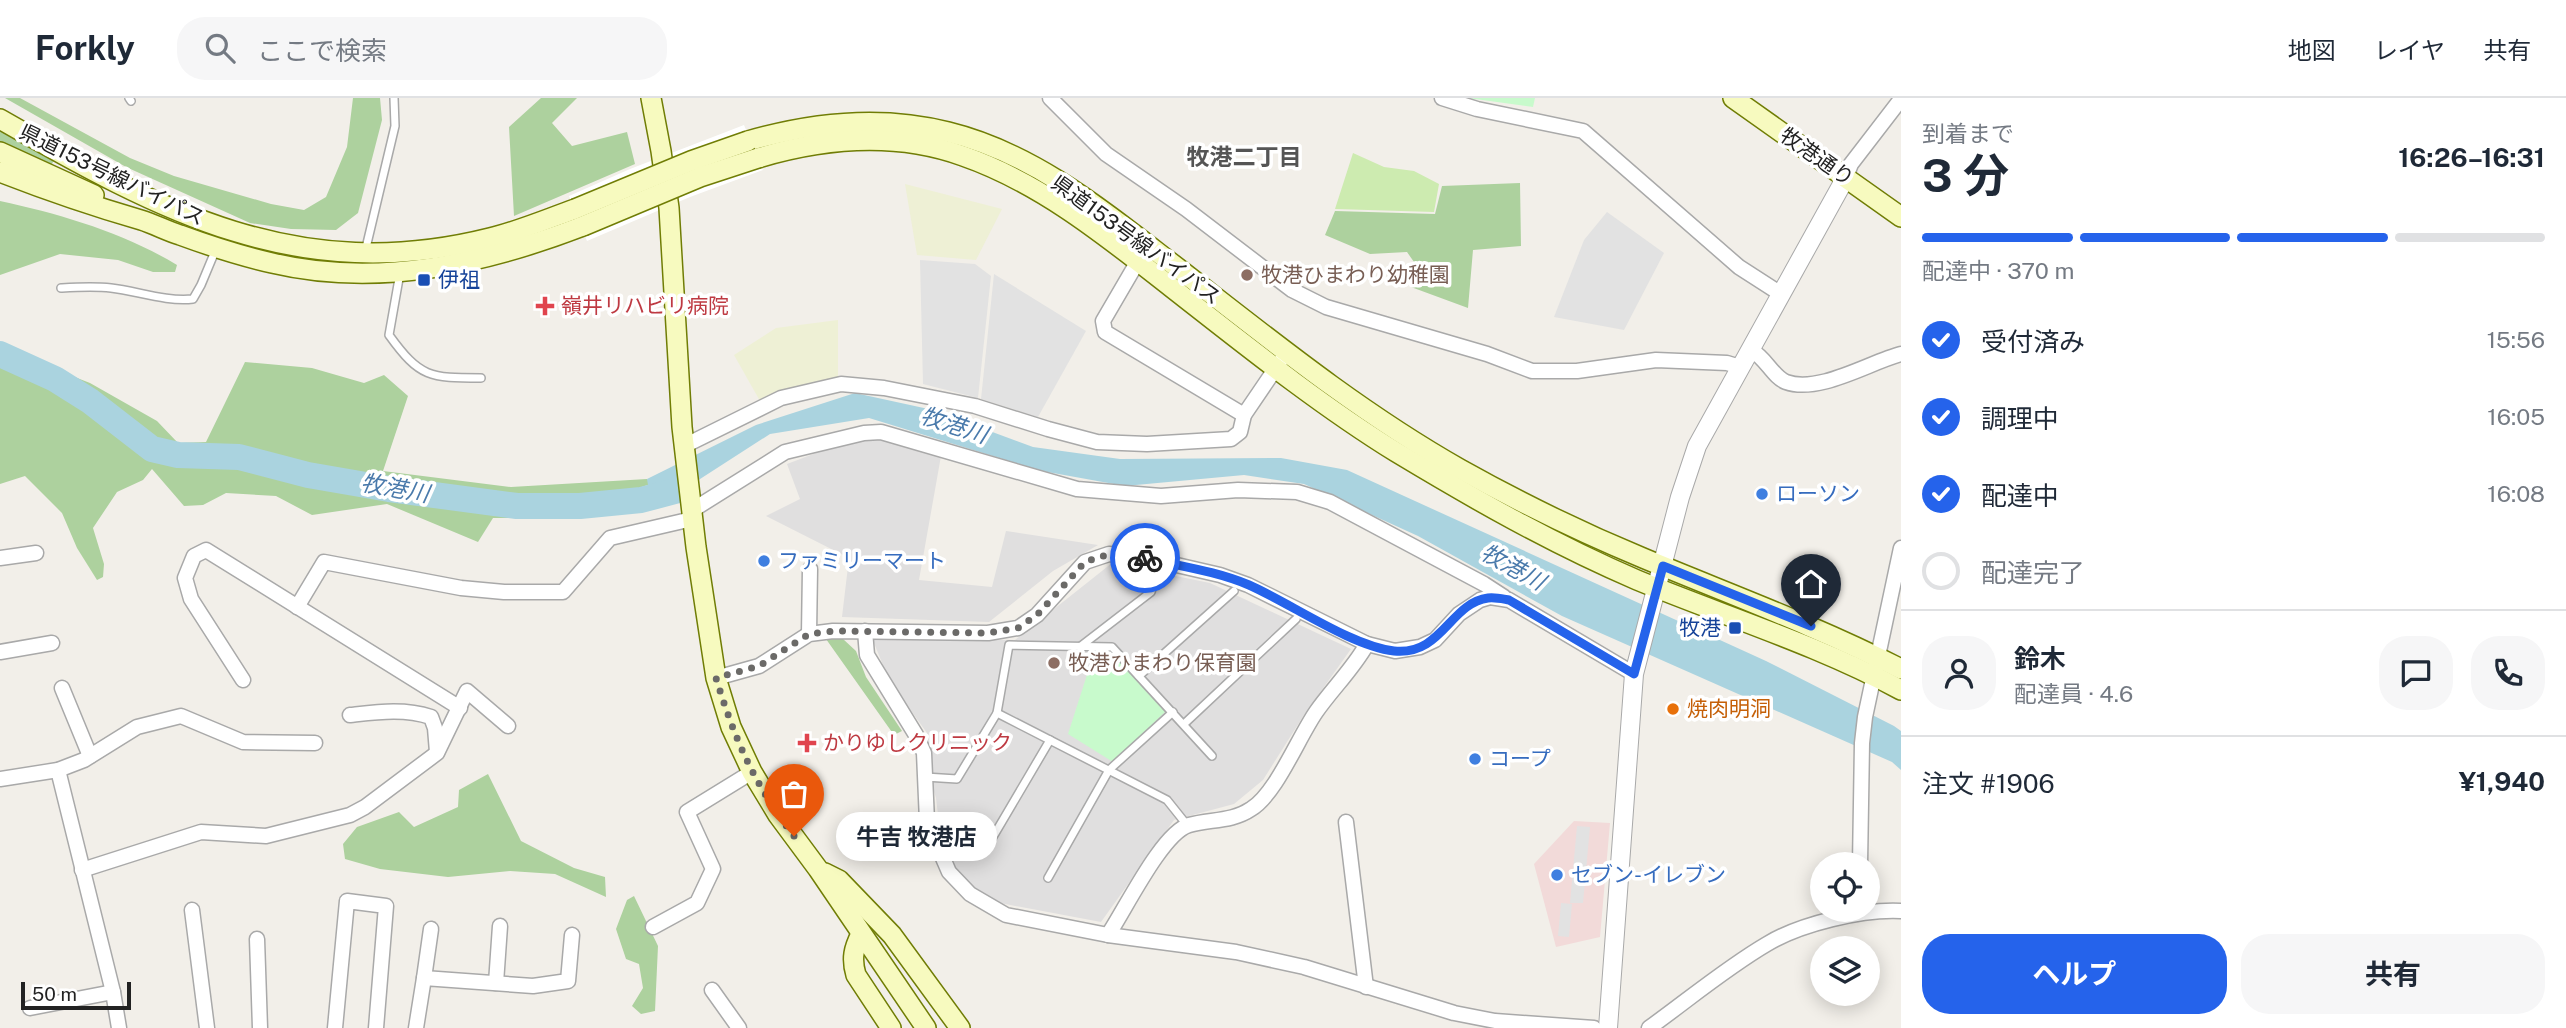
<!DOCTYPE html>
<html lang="ja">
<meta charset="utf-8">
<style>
:root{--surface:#fff;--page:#f6f6f7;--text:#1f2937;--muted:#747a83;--line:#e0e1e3;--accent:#2563eb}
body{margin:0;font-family:"Public Sans","Noto Sans JP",sans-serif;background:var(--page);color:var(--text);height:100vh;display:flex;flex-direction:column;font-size:26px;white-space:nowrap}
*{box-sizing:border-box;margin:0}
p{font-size:23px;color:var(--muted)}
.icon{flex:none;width:38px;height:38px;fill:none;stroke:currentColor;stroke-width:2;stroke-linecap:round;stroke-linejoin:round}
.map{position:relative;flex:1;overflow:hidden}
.side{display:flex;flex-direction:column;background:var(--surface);width:665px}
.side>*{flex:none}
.buttons{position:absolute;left:1810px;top:754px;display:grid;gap:14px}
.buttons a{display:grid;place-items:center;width:70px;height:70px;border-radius:50%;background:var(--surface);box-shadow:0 4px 18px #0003;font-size:35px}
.scale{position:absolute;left:21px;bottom:18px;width:110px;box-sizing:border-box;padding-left:7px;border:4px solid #222;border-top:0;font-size:19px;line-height:24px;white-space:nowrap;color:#222;-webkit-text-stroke:5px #fff;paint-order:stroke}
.pin{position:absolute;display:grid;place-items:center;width:60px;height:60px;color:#fff;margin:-72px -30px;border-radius:50% 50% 50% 0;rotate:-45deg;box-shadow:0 0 7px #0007}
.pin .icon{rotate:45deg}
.courier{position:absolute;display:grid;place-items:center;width:70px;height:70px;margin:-35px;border:5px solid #2563eb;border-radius:50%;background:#fff;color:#222;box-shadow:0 2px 9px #0007}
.bubble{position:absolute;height:49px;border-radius:24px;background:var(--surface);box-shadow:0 4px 18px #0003;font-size:23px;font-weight:700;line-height:49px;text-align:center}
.overview em{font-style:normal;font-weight:700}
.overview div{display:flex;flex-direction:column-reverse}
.overview{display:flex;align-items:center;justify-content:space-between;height:119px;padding:0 21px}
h1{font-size:46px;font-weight:700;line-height:52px}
.bar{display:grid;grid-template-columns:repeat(4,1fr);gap:10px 7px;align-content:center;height:84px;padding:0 21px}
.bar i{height:9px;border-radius:5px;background:var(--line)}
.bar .selected{background:var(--accent)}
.bar p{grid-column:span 4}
.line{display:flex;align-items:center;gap:18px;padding:0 21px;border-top:2px solid var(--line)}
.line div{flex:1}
.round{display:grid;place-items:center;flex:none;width:74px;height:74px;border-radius:28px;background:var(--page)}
ol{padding:0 21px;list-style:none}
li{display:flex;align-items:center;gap:21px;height:77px}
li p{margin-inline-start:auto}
li .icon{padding:7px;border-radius:50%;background:var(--accent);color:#fff;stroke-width:4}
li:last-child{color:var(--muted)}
li i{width:38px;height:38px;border:4px solid var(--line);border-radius:50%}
.cta{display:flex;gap:14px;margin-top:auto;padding:14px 21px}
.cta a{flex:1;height:80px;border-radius:28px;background:var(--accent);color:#fff;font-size:28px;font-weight:700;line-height:80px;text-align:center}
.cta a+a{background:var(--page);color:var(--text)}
header{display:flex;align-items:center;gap:42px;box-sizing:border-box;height:98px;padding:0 35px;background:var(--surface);border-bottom:2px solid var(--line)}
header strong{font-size:33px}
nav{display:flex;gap:38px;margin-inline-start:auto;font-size:24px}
.search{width:490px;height:63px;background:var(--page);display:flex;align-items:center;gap:18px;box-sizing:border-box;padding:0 24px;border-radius:28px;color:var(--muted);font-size:26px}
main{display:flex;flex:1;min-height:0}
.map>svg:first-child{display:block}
.residential{fill:#e0dfdf}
.commercial{fill:#f2dad9}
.farmland{fill:#eef0d5}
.grass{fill:#cdebb0}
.forest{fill:#add19e}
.park{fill:#c8facc}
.parking{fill:#e2e2e2}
.water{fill:#aad3df}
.pier{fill:#fff}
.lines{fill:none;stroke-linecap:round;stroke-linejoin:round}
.river{stroke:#aad3df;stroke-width:26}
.service-casing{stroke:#a9a9a9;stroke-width:10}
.minor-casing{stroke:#a9a9a9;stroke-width:17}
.tertiary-casing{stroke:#a9a9a9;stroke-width:20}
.secondary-casing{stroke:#707d05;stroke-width:22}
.service{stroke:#fff;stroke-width:7}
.minor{stroke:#fff;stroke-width:14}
.tertiary{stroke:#fff;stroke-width:18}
.secondary{stroke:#f7fabf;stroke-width:19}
.secondary-bridge-casing{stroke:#707d05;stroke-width:22;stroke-linecap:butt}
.secondary-bridge{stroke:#f7fabf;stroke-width:19}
.done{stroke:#6b6a68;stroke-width:7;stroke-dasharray:0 12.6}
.route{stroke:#2563eb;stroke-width:9}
.education-dot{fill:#8d6e63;stroke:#fff;stroke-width:2.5}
.transit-dot{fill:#1a4fb4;stroke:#fff;stroke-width:2.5}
.health-dot{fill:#e0444e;stroke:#fff;stroke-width:2.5}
.shop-dot{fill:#3f7fe0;stroke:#fff;stroke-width:2.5}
.food-dot{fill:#e8710a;stroke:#fff;stroke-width:2.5}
.labels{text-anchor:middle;stroke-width:7;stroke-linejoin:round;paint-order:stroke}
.street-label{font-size:21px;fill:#222;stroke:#fff}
.education-label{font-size:21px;fill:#785e54;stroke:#fff;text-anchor:start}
.transit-label{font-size:21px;fill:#164399;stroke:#fff;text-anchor:start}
.health-label{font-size:21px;fill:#be3a42;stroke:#fff;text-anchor:start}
.shop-label{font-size:21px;fill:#366cbe;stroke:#fff;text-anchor:start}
.food-label{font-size:21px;fill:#c56008;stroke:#fff;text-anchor:start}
.neighbourhood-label{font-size:23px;font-weight:bold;fill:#555;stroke:#fff}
.water-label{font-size:23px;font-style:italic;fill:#4a7aab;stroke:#fff}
</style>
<header>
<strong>Forkly</strong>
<div class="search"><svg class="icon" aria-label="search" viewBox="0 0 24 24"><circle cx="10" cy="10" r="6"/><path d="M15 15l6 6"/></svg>ここで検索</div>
<nav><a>地図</a><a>レイヤ</a><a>共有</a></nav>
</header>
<main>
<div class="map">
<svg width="1901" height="930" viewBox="0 0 1901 930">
<rect width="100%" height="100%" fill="#f2efe9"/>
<!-- residential -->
<g class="residential">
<polygon points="877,341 941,358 919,482 992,489 1006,433 1098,447 1053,473 989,524 842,519 849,460 766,418 800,401 787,366 845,344"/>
<polygon points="1112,465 1210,485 1351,551 1304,617 1263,682 1234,706 1174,722 1101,824 1000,805 971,789 952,766 940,734 936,700 929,677 927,635 889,582 872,540 1015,542"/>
</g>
<!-- commercial -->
<polygon class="commercial" points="1574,723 1610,725 1600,839 1556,849 1534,766"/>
<!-- farmland -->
<g class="farmland">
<polygon points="905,86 1002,111 976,162 917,157"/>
<polygon points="838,222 838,280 760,303 734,257 776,230"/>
</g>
<!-- grass -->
<polygon class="grass" points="1353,55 1384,69 1414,73 1439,86 1434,114 1335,111"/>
<!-- forest -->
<g class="forest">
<polygon points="5,0 20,0 130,60 174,78 271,106 304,112 326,99 347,49 353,0 380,0 382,22 358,115 336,132 291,131 250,125 126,69"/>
<polygon points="541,0 577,0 552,25 572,48 627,34 635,66 514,118 509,29"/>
<polygon points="0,30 54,62 51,68 0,46"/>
<polygon points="1520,85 1521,148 1473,152 1468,210 1411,189 1421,174 1407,154 1370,156 1325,137 1335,113 1435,116 1442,88"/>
<path d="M0 103C61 116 124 135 177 167L175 174H153L118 162 60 156 0 177Z"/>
<polygon points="0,261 31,262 90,285 157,323 178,345 206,344 245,264 312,270 364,285 384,277 408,298 383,373 511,389 647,381 651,386 611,399 548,401 546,420 493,420 478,444 387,406 312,417 276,398 226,395 203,407 184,408 152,371 143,382 117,394 93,430 104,466 103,479 97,482 77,450 62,415 25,378 0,386"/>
<polygon points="826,541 843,541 856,553 866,579 902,633 894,637"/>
<polygon points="488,676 521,743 574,770 605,779 606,799 555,776 510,773 448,779 380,771 345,761 343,746 357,729 399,714 414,729 458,709 459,692"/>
<polygon points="634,798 658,848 655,913 641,916 632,908 643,890 639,866 626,861 616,831 627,802"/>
</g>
<!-- park -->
<g class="park">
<polygon points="1468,0 1535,0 1533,9"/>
<polygon points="1093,558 1115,559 1166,613 1113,664 1068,636"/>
</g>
<!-- parking -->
<g class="parking">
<polygon points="1607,114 1664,155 1624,232 1554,219 1584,142"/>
<polygon points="920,162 975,166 991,178 978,300 923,286"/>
<polygon points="994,176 1086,233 1038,319 981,301"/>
<polygon points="1577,728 1590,729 1583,805 1570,805"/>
<polygon points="1561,805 1572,806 1569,839 1558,838"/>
</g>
<!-- water -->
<polygon class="water" points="855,295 933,312 1033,349 1120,361 1281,360 1347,372 1766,563 1894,628 1901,633 1901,672 1892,664 1562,518 1418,438 1304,386 1244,377 1125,388 1042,373 869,320 770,336 652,412 647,381 756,327"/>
<!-- pier -->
<polygon class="pier" points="744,27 763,72 690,99 587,143 569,98 630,71"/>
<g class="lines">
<!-- river -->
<polyline class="river" points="0,256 55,281 90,303 152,351 178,357 239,359 308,377 389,391 517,408 580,408 641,402 675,393 682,387"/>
<!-- service casing -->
<g class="service-casing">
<g id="service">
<polyline points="129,0 131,3"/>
<polyline points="365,154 395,28 394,0"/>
<path d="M400 175 389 237C420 280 430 280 481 280"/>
<path d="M61 190C78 189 94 188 111 190 137 193 166 204 193 201L201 187 216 151"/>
<polyline points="1081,548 1151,494 1158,472"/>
<polyline points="1139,578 1234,493"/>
<polyline points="1184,626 1296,521"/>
<polyline points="925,679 957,681 997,615"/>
<polyline points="1187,727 1167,702 997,615 1009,547 1112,549 1212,658"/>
<polyline points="987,749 1050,642"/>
<polyline points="1048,780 1109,672 1173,614"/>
</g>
</g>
<!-- minor casing -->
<g class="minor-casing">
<g id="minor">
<polyline points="1050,0 1106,56 1186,111 1292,192 1326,209 1487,256 1532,273 1577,273 1656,262 1727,265 1740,269"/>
<polyline points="1442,0 1477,11 1583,33 1739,169 1781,196"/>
<polyline points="1846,79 1851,66 1901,1"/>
<polyline points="1138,163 1103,223 1105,234 1244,317"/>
<path d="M1751 252C1766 260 1773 279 1786 284 1819 296 1870 264 1901 256"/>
<polyline points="684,348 781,300 841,286 884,290 975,308 1048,331 1097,344 1147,346 1231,341 1240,334 1244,317 1280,264"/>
<polyline points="691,413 785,354 864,335 881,334 1077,391 1161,398 1238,392 1297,394 1330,404 1484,486 1504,499"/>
<polyline points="0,460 36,455"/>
<polyline points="297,509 324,464 461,490 504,494 563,494 610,440 692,421"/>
<polyline points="865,533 867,557 916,637 924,655 927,723 949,774 970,796 1006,817 1108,837 1236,854 1304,869 1454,915 1495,923 1594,930"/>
<polyline points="809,536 810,471"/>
<polyline points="0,554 52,545"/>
<polyline points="716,580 759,568 809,536 833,533 988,535 1018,530 1037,517 1085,464 1109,456 1142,459 1220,477 1248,487 1367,546 1395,553 1420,549 1435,542 1459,516 1480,502 1490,499 1509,502 1634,576"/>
<polyline points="243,582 191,501 185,480 194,458 206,452 460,610"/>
<polyline points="62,590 90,658"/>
<path d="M350 617C377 614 404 610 431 619L435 630 437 654"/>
<polyline points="58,672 113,894 119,930"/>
<polyline points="0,681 58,672 84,662 137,629 181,618 243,644 315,645"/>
<polyline points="1346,724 1366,889"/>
<polyline points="1860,766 1862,645 1865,619 1901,450"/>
<polyline points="82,772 201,734 266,738 350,717 365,709 437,655 467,593 508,628"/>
<polyline points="192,812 207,930"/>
<polyline points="653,829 697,805 713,771 687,714 752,674"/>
<path d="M1108 837C1125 812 1162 735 1189 727 1210 721 1232 724 1251 711 1276 696 1298 640 1316 614 1332 591 1353 571 1367 546"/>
<polyline points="257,841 260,930"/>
<polyline points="424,880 431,831"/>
<polyline points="496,885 500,828"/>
<polyline points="712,892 739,930"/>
<polyline points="30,910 113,894"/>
<polyline points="335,930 347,803 386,808 376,930"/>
<polyline points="416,930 424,880 533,888 568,883 572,837"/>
<path d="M1649 930C1688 902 1726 870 1767 846 1800 826 1862 811 1901 813"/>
</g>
</g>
<!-- tertiary casing -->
<g class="tertiary-casing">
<polyline id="tertiary" points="1608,930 1634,576 1680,399 1697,348 1846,79"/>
</g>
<!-- secondary casing -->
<g class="secondary-casing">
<g id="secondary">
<polyline points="651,0 661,53 669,110 682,329 696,449 716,580 731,629 752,674 778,717 818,771 926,930"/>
<polyline points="1733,0 1901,119"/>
<path d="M0 21C161 113 298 188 490 140 519 133 547 121 575 111"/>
<path d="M748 43C814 24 881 17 948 34 1038 56 1111 119 1183 174 1273 244 1361 315 1460 371 1519 404 1580 434 1643 460 1729 496 1817 528 1901 571"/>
<polyline points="0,54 94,97"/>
<path d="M758 60C825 40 896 34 963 58 1041 85 1107 139 1171 189 1244 246 1317 305 1396 354 1474 401 1553 446 1637 482 1724 518 1818 547 1901 592"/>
<path d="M0 74C46 92 93 108 141 122 154 126 167 133 180 137 210 148 241 158 272 165 378 190 484 166 583 128"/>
<polyline points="825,775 839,782 892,837 960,930"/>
<path d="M861 836C854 850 851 860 856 877L891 930"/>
</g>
</g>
<!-- service -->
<use href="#service" class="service"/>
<!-- minor -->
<use href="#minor" class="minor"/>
<!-- tertiary -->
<use href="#tertiary" class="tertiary"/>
<!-- secondary -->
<use href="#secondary" class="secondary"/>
<!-- secondary-bridge casing -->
<g class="secondary-bridge-casing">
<g id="secondary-bridge">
<polyline points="575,111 691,63 748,43"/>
<polyline points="583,128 700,79 758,60"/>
</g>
</g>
<!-- secondary-bridge -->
<use href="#secondary-bridge" class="secondary-bridge"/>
</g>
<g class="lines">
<!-- done -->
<path class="done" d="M794 738C754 686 735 642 716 580L759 568 809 536 833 533 988 535 1018 530 1037 517 1085 464 1109 456 1145 460"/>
<!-- route -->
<path class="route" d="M1145 460C1179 468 1216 473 1249 487 1290 505 1351 548 1394 553 1442 558 1450 505 1488 500 1495 499 1503 501 1509 502L1634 576 1663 468 1811 528"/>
</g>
<!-- markers -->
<g class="education-dot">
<circle cx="1247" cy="177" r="7"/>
<circle cx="1054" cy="565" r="7"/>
</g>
<g class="transit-dot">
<rect x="417" y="175" width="14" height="14" rx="3.5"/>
<rect x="1728" y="523" width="14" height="14" rx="3.5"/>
</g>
<g class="health-dot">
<path d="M541.5 197.5h7v7h7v7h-7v7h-7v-7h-7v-7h7z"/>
<path d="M803.5 634.5h7v7h7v7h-7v7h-7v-7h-7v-7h7z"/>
</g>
<g class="shop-dot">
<circle cx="1762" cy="396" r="7"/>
<circle cx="764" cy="463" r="7"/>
<circle cx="1475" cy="661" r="7"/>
<circle cx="1557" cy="777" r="7"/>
</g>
<circle class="food-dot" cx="1673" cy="611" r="7"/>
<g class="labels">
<!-- street labels -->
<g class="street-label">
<text transform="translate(1817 59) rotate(35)" y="7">牧港通り</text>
<text transform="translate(112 77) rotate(26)" y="7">県道153号線バイパス</text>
<text transform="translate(1136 142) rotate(36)" y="7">県道153号線バイパス</text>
</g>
<!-- education labels -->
<g class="education-label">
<text x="1261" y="184">牧港ひまわり幼稚園</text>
<text x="1068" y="572">牧港ひまわり保育園</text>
</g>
<!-- transit labels -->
<g class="transit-label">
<text x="438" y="189">伊祖</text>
<text x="1721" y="537" text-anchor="end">牧港</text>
</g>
<!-- health labels -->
<g class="health-label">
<text x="561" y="215">嶺井リハビリ病院</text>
<text x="823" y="652">かりゆしクリニック</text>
</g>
<!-- shop labels -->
<g class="shop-label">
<text x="1776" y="403">ローソン</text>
<text x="778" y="470">ファミリーマート</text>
<text x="1489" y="668">コープ</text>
<text x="1571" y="784">セブン-イレブン</text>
</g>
<!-- food labels -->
<g class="food-label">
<text x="1687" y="618">焼肉明洞</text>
</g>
<!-- neighbourhood labels -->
<g class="neighbourhood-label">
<text x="1244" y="67">牧港二丁目</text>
</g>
<!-- water labels -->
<g class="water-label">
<text transform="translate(954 327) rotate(18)" y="8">牧港川</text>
<text transform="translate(395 390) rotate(10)" y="8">牧港川</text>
<text transform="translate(1513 469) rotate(29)" y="8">牧港川</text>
</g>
</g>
</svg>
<div class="buttons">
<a><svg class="icon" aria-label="locate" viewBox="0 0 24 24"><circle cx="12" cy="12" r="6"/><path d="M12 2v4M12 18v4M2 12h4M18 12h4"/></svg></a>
<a><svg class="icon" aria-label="layers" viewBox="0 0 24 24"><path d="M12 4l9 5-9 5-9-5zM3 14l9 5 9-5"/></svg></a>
</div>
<div class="scale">50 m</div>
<div class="pin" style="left:794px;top:738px;background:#ea580c"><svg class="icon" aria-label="bag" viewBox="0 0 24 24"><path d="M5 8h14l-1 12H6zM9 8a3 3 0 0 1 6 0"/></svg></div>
<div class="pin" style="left:1811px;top:528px;background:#1f2937"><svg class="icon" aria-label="home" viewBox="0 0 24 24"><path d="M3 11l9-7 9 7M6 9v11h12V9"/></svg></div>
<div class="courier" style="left:1145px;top:460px"><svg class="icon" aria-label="bike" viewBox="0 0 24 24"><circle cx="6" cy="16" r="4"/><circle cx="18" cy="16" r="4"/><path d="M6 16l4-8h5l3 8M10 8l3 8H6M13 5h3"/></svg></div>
<div class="bubble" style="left:836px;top:714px;width:161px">牛吉 牧港店</div>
</div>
<section class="side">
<div class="overview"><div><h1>3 分</h1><p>到着まで</p></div><em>16:26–16:31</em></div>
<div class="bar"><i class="selected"></i><i class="selected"></i><i class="selected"></i><i></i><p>配達中 · 370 m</p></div>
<ol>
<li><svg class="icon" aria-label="check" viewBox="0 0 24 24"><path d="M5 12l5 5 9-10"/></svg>受付済み<p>15:56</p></li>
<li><svg class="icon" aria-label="check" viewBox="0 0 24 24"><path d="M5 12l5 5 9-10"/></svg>調理中<p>16:05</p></li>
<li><svg class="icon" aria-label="check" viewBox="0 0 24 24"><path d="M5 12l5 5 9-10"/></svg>配達中<p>16:08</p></li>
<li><i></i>配達完了</li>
</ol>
<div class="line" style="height:126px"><a class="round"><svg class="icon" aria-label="person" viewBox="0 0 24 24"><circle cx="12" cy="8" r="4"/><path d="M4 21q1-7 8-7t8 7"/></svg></a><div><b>鈴木</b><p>配達員 · 4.6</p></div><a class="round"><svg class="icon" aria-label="chat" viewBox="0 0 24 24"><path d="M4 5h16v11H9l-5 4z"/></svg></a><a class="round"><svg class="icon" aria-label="phone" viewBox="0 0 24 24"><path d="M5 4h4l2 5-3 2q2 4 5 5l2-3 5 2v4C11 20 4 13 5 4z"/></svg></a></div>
<div class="line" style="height:91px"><div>注文 #1906</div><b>¥1,940</b></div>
<div class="cta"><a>ヘルプ</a><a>共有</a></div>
</section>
</main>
